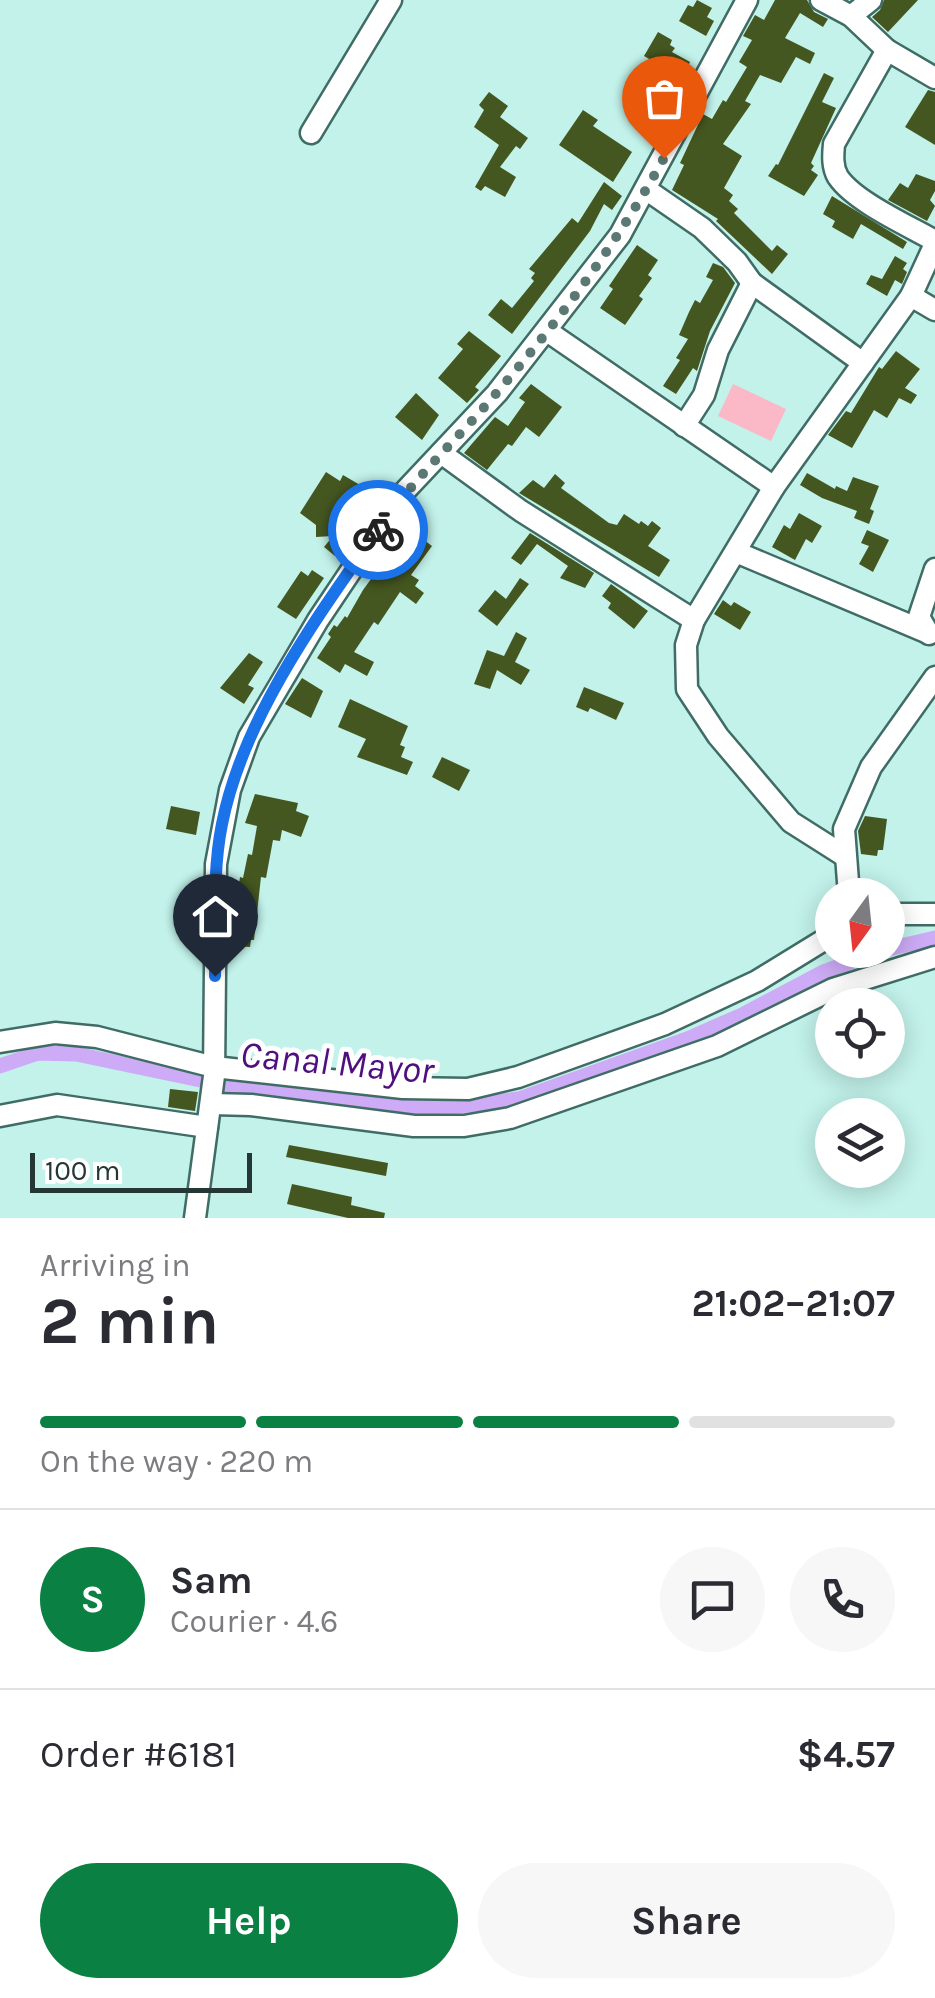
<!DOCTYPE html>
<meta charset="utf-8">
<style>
:root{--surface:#fff;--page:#f7f7f7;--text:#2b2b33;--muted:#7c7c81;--line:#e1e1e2;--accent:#0b8043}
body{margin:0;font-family:Karla,sans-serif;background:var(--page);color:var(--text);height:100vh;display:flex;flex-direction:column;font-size:38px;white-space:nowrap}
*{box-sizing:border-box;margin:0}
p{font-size:32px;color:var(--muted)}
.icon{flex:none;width:55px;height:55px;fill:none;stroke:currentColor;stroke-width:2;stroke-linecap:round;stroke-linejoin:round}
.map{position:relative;height:1218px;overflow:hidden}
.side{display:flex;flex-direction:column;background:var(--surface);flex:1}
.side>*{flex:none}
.needle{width:65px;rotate:195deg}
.tools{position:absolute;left:815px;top:878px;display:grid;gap:20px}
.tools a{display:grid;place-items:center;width:90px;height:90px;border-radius:50%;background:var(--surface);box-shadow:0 5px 25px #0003;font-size:50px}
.scale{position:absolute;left:30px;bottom:25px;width:222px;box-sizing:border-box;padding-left:10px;border:5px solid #243735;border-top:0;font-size:28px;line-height:35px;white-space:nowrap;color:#243735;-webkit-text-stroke:8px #fff;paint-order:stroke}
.pin{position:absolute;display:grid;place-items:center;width:85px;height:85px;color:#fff;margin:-102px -42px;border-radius:50% 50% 50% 0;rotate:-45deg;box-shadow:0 0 10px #0007}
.pin .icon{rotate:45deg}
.courier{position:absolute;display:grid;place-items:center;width:100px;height:100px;margin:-50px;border:8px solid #1a73e8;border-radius:50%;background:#fff;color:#222;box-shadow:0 2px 12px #0007}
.head em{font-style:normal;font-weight:700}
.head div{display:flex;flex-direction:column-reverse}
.head{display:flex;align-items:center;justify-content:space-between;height:170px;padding:0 40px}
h1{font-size:65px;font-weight:700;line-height:75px}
.bar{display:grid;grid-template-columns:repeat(4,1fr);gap:15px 10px;align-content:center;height:120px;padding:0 40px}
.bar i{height:12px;border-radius:8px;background:var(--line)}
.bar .selected{background:var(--accent)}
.bar p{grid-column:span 4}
.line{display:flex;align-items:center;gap:25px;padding:0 40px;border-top:2px solid var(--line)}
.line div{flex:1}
.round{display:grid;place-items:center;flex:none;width:105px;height:105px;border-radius:52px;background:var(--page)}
.action{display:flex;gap:20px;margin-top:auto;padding:20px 40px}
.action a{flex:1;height:115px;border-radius:60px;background:var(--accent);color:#fff;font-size:40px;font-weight:700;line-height:115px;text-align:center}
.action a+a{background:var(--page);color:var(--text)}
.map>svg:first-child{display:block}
.pitch{fill:#fbb8c6}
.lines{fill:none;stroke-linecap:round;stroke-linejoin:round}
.canal{stroke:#cdabf6;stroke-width:15}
.building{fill:#455720}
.minor-casing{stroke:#406c66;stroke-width:25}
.minor{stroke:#fff;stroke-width:20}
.done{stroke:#5b7874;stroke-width:10;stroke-dasharray:0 18}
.route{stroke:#1a73e8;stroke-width:12}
.labels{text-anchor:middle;stroke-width:10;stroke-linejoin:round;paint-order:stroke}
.water-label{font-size:38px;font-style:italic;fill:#500f7e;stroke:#fff}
</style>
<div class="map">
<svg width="935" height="1218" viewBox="0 0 935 1218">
<rect width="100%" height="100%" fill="#c2f2ea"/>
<!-- pitch -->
<polygon class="pitch" points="733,384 786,409 771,441 718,416"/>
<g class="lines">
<!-- canal -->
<g class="canal">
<polyline points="888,949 935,938"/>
<polyline points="0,1066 38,1053 76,1054 234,1087 406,1107 459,1106 519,1099 687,1039 742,1015 823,972 884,950"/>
</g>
</g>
<!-- building -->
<g class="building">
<polygon points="697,0 712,8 707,17 714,21 706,36 679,21 688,5 693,7"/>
<polygon points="775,0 807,0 814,12 828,19 823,27 800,13 785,38 815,53 810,64 796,57 781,83 760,75 745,101 751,104 723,144 742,156 724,188 733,195 729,201 738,209 734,213 772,251 777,245 788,254 772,274 716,221 718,219 672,190 684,165 680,163 703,114 712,119 723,100 726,102 747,67 739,62 752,40 743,36 755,15 764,20"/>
<polygon points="884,0 918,0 888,32 872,17 880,10"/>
<polygon points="658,32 672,40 670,45 675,48 672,52 690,62 678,86 683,89 672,108 652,97 654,92 645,87 658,64 644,56"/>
<polygon points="824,73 834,78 822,102 836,108 811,163 814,166 811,170 818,175 804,196 768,176 776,164 778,165"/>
<polygon points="928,90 935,92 935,145 905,127"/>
<polygon points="489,92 508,106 500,117 528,138 520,149 516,146 500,167 516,177 505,197 485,186 481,191 475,187 499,145 474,127 484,110 479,105"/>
<polygon points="583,110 598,120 593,126 632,152 613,182 559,145"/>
<polygon points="916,174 935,181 935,191 930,200 935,206 927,221 888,200 900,183 908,188"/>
<polygon points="604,182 622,196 612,210 604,204 590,231 512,334 488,315 501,299 512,308 534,281 531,278 535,273 529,269 572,218 578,223"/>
<polygon points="832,196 907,242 903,249 861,224 853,239 832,227 835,221 823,214"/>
<polygon points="637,245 658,260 648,275 652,278 639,296 643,299 625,325 600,308 613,289 609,286"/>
<polygon points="895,256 907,263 903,269 907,272 902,284 895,280 887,296 866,284 871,275 882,279"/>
<polygon points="713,263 723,267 735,283 710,331 697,371 693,368 676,394 663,386 680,360 676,358 688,339 679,335 689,312 695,300 700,303 713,280 706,277"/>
<polygon points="469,331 501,356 475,387 479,390 467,403 438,378 463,349 457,344"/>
<polygon points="896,351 920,369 905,388 917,395 911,404 899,398 887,418 874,410 852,448 828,435 846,411 851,413 879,367 882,369"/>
<polygon points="531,384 562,407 539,437 526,427 512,446 508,444 487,470 464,453 495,417 508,426 525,402 519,398"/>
<polygon points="416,393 439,415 422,440 395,417"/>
<polygon points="326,472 340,481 343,475 372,492 349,538 335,556 324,547 333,536 316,537 316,525 300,513"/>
<polygon points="807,473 835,489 836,486 847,491 853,477 879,486 870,509 874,511 869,524 854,518 857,511 822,498 800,485"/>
<polygon points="555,474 565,483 561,488 609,523 617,525 624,514 639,524 641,521 648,526 652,521 661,528 648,546 670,560 659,577 519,493 533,480 544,488"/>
<polygon points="799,513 822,526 812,543 806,539 795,560 772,547 784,525 790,529"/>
<polygon points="867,530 889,540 873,572 859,564 869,546 861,543"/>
<polygon points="530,533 594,573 585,588 560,578 568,566 537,544 521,565 511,558"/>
<polygon points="404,534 415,543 420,537 432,546 411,575 419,580 415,586 424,593 416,604 400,592 378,625 374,622 354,652 374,662 367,676 345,664 340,673 317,658 331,637 328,634 334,625 337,627 345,616 347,618 363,590"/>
<polygon points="312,570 324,578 296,619 277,607 301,571 308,576"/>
<polygon points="520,578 529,584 497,626 478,611 495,590 506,599"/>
<polygon points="611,584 648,611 634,629 608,608 611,603 602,596"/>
<polygon points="723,600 731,606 734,602 751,612 740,630 714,614"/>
<polygon points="516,632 527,638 515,662 530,670 521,685 497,670 490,689 474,684 487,650 504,656"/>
<polygon points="249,653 263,662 248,685 254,688 244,704 220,688"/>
<polygon points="302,678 323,691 311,718 285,704"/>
<polygon points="584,687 624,703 616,720 590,708 588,712 576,707"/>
<polygon points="350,699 408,726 400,745 405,747 401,757 413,762 407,775 357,757 366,739 338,727"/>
<polygon points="442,757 470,770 459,791 432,777"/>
<polygon points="255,794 298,803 296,811 309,816 301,837 282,830 280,841 273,840 266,878 261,877 254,940 251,940 250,947 236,946 237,920 234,919 240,877 243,878 248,854 252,855 257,826 245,823"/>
<polygon points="171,806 200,812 196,835 166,829"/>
<polygon points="865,816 887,819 883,850 878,850 877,856 861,854 858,831"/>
<polygon points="170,1089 198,1092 195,1111 168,1107"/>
<polygon points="289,1145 388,1163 386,1176 286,1157"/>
<polygon points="292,1184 352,1197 351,1205 385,1213 384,1218 348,1218 287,1204"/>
</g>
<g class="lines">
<!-- minor casing -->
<g class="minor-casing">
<g id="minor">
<polyline points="821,0 851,16 887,50 935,78"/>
<polyline points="851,16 871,0"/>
<path d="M887 50 834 144C833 155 832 167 838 177 855 202 909 226 935 241"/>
<polyline points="311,133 391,0"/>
<polyline points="647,190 702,228 737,262 752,283 863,363"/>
<polyline points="911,296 935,310"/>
<polyline points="547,331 774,487"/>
<polyline points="684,426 704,395 718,350 752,283"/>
<polyline points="441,453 521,511 694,620"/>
<polyline points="736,552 926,632"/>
<polyline points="929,634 919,617 935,569"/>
<polyline points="843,855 791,822 718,736 687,689 686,645 694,620 774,487 911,296 935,244"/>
<polyline points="849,895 844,829 871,767 935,677"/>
<polyline points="888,914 935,914"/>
<polyline points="0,1042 55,1033 97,1037 214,1067 403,1088 468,1089 518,1077 665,1024 757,981 832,935"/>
<polyline points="212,1104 251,1105 414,1126 464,1126 510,1118 717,1046 833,989 935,957"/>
<polyline points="0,1116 57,1105 207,1127"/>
<polyline points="195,1218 214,1076 216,864 230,790 249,737 318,620 403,493 497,393 620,235 747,0"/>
</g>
</g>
<!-- minor -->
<use href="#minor" class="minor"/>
</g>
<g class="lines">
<!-- done -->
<path class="done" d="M378 530C413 479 459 438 499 390 561 318 618 242 664 158"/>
<!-- route -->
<path class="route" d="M215 976C216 926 212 873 222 824 243 718 317 617 378 530"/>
</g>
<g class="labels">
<!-- water labels -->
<g class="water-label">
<text transform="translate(337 1062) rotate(5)" y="13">Canal Mayor</text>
</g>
</g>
</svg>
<div class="tools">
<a><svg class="needle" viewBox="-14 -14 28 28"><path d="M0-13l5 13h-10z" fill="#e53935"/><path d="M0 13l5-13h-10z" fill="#7c7c81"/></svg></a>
<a><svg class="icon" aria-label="locate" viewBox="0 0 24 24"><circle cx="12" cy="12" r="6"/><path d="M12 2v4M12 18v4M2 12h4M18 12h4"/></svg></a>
<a><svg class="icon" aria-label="layers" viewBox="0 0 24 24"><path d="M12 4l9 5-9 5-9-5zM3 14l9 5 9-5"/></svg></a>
</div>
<div class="scale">100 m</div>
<div class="pin" style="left:664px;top:158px;background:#ea580c"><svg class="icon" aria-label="bag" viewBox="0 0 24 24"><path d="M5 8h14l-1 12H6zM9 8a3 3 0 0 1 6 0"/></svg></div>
<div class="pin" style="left:215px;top:976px;background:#1f2937"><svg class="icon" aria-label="home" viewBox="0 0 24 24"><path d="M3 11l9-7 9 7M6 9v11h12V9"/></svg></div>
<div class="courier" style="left:378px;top:530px"><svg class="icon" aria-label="bike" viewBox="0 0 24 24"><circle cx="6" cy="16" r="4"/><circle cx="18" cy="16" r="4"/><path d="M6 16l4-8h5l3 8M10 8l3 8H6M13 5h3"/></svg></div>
</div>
<section class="side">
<div class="head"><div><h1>2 min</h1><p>Arriving in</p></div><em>21:02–21:07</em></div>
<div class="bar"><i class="selected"></i><i class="selected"></i><i class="selected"></i><i></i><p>On the way · 220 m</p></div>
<div class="line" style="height:180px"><b class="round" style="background:var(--accent);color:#fff">S</b><div><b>Sam</b><p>Courier · 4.6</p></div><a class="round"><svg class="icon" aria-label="chat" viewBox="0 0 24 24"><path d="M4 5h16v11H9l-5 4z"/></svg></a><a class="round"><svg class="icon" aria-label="phone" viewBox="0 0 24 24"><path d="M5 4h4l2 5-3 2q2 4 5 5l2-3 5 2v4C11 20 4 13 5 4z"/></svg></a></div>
<div class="line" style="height:130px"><div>Order #6181</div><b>$4.57</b></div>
<div class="action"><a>Help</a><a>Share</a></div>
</section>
